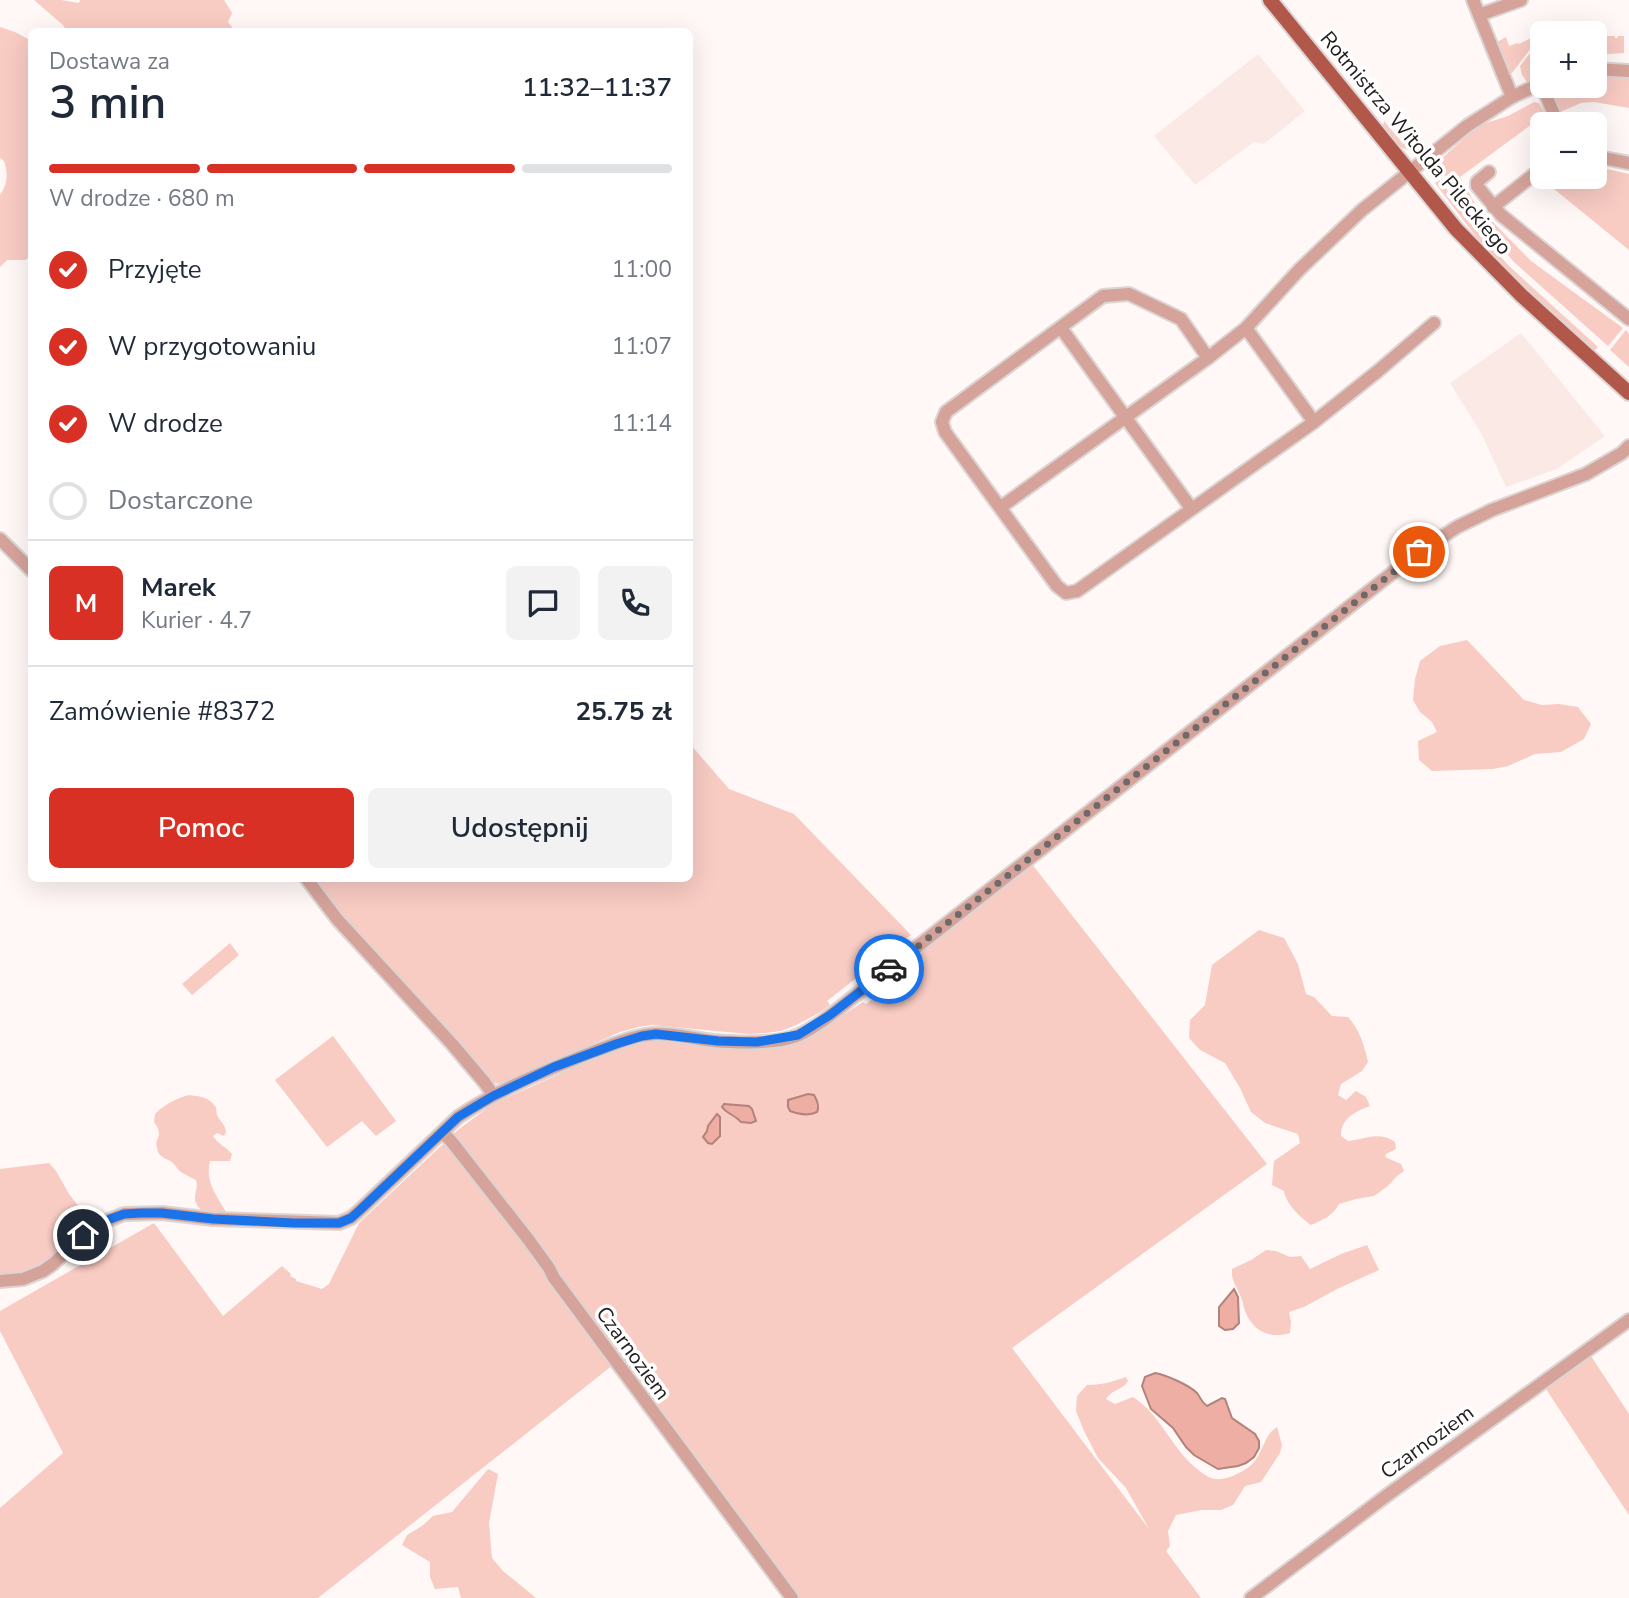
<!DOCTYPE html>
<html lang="pl">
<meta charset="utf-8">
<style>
:root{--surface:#fff;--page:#f2f2f3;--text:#1f2937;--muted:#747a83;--line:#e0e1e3;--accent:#d93025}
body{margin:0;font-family:"Nunito Sans",sans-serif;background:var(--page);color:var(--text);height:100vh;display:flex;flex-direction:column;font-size:26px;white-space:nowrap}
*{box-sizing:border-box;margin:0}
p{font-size:23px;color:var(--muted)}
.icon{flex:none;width:38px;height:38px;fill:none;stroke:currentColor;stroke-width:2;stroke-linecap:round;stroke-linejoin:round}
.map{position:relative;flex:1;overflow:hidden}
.panel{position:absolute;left:28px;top:28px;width:665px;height:854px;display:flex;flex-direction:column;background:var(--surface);border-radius:10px;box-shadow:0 7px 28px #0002}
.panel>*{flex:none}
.controls{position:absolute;left:1530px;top:21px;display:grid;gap:14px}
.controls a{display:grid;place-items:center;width:77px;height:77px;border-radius:10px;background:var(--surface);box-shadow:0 7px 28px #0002;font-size:35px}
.pin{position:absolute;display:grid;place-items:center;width:60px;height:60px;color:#fff;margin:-30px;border:4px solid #fff;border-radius:50%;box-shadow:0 2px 7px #0007}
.courier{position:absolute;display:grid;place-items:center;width:70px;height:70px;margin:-35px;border:5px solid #1a73e8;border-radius:50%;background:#fff;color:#222;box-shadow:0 2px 9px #0007}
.headline em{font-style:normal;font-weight:600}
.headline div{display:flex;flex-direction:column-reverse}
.headline{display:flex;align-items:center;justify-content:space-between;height:119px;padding:0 21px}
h1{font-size:46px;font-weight:600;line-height:52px}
.bar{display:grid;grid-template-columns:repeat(4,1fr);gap:10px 7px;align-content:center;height:84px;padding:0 21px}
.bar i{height:9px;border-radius:5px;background:var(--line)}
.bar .selected{background:var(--accent)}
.bar p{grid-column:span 4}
.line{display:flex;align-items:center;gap:18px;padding:0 21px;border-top:2px solid var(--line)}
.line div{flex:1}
.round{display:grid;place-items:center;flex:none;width:74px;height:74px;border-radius:10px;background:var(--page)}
ol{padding:0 21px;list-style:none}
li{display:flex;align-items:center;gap:21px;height:77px}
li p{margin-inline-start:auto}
li .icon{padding:7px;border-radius:50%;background:var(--accent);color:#fff;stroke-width:4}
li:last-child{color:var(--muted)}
li i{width:38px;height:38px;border:4px solid var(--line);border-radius:50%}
.button{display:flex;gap:14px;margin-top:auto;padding:14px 21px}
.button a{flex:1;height:80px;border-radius:10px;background:var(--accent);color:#fff;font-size:28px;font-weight:600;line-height:80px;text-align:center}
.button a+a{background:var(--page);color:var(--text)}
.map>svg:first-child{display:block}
.built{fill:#fbe9e6}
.green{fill:#f8cbc3}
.water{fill:#efaea3;stroke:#b1837b;stroke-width:2}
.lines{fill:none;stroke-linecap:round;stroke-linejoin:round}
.minor-casing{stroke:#dbd5d3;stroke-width:16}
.major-casing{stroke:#dbd5d3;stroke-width:18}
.minor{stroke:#d6a39a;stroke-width:12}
.major{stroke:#b1584b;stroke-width:14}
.done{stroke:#6f6a69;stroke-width:7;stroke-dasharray:0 12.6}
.route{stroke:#1a73e8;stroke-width:9}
.labels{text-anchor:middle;stroke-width:7;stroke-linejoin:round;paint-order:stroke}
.street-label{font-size:21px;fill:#211e1d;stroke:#fff}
</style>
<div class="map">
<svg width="1629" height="1598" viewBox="0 0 1629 1598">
<rect width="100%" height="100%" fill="#fff8f6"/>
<!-- built -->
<g class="built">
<polygon points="1258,54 1305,111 1264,144 1254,142 1195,185 1154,136"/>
<polygon points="1521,333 1605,436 1557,469 1506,487 1481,433 1450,383"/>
</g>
<!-- green -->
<g class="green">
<polygon points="34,0 61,0 79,3 80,0 224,0 232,13 228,22 235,31 67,31 63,25"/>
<path d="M0 27 15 32 32 41 31 257 25 260H7L0 267V195C8 184 8 172 4 161L0 158Z"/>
<polygon points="1530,33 1540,36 1512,73 1510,73 1497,42 1506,37 1509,46 1518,43 1519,44 1531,38"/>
<polygon points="1595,36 1615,36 1615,38 1617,38 1618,36 1624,36 1624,53 1594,55"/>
<polygon points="1542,38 1542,66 1532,70 1535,78 1528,83 1522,75 1520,66"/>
<path d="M1594 76 1629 78V108L1594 102 1581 103 1558 113C1555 104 1550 96 1554 87L1594 86Z"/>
<polygon points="1534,102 1539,103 1545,113 1549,117 1535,122 1460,177 1474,202 1484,213 1531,261 1623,328 1608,346 1514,262 1470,212 1438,165 1440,160 1469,134 1483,124 1508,116"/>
<path d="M1384 121 1401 141 1415 147 1418 149C1400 154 1393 139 1383 126Z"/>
<polygon points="1594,166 1629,174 1629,250 1543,180 1547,177 1594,177"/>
<polygon points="1440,180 1467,218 1509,266 1598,347 1595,350 1582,341 1490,255 1435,183"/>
<polygon points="1626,330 1629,334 1629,367 1610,350"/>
<polygon points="1467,640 1524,700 1542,705 1559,704 1578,707 1591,724 1584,739 1561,752 1535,754 1508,766 1493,769 1432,771 1419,760 1418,741 1437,732 1432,722 1420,712 1413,700 1415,679 1420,661 1440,646"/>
<polygon points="690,744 729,789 794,814 911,935 827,1001 830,1005 819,1013 796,1025 781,1031 766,1033 749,1034 652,1025 638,1027 620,1032 500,1084 491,1082 336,910 331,899 312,879 690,878"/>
<path d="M1031 863 1267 1164 1012 1348 1149 1529 1126 1488 1098 1458 1084 1431 1076 1411 1077 1396 1087 1385C1101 1385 1112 1382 1126 1377L1128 1381C1123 1390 1112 1389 1106 1399L1115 1404 1133 1397C1160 1414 1172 1449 1197 1469 1201 1472 1206 1476 1211 1478 1221 1482 1237 1475 1246 1469 1264 1458 1261 1437 1277 1427L1282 1445 1280 1453 1261 1482 1245 1486 1233 1505 1221 1510H1202L1176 1515 1168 1531 1170 1546 1166 1551 1201 1598H796L618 1361 318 1598H0V1508L63 1453 0 1331V1311L154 1223 223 1316 282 1266 291 1274 290 1276 296 1279V1281L322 1289 329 1284 359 1223 459 1129 493 1104 586 1062 631 1044 654 1040 687 1041 758 1049 775 1047 814 1034 863 1002 866 1004 924 961 918 951Z"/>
<path d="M1259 930 1284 938 1298 964 1306 994 1314 997 1332 1016 1348 1017C1360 1030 1364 1045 1368 1062L1362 1071 1341 1084 1338 1095 1346 1100 1356 1091 1366 1097 1370 1106C1356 1111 1340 1119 1341 1136L1348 1141C1365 1139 1380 1131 1395 1142L1396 1149 1386 1154 1385 1157 1401 1164 1404 1171 1397 1176 1388 1186 1374 1196 1356 1199 1339 1204C1333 1216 1322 1220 1311 1225 1300 1217 1286 1204 1284 1191L1272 1185 1274 1161 1300 1143 1298 1134 1265 1123 1251 1112 1240 1088 1225 1063 1200 1050 1189 1038 1190 1020 1205 1005 1212 965Z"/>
<polygon points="230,943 239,955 192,995 182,984"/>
<polygon points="333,1036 396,1121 376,1136 362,1121 327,1147 275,1080"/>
<path d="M189 1095C198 1096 209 1097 215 1106 217 1109 216 1114 218 1117 222 1123 225 1125 226 1132L224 1136 217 1133 213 1136C218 1144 226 1147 232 1154L230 1161H210C205 1182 216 1194 226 1212 222 1213 218 1215 214 1215 205 1215 194 1206 195 1197 196 1189 198 1187 196 1180 191 1177 185 1175 181 1172 178 1170 176 1166 173 1163 167 1158 158 1158 157 1148 154 1137 165 1137 154 1122L155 1114C165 1104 175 1099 189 1095Z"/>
<path d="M49 1163 56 1171 69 1194 91 1222C64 1249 42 1278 0 1277V1169Z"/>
<path d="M1367 1245 1379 1270 1337 1289 1304 1307 1289 1312 1291 1322 1290 1333C1270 1339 1253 1332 1245 1311 1243 1306 1243 1300 1240 1295 1236 1285 1231 1280 1232 1269L1251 1260 1266 1250 1276 1251 1290 1257 1301 1256 1310 1269 1341 1254Z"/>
<polygon points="1589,1353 1629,1414 1629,1515 1544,1386"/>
<polygon points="488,1469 498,1474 489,1523 492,1558 503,1571 536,1598 461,1598 458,1587 435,1589 430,1577 430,1562 402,1545 407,1535 422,1526 433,1516 452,1512"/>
</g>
<!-- water -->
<g class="water">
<path d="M808 1094 814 1095C817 1100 820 1106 817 1112 809 1116 798 1114 790 1111L788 1107V1100Z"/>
<path d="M724 1104 749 1106 752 1109 756 1121 751 1123 741 1122C735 1115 727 1114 722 1107Z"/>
<polygon points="717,1114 720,1117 720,1136 712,1144 708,1143 703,1137 707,1131 708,1126"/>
<polygon points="1234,1289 1238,1297 1239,1323 1233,1329 1225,1330 1219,1326 1219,1307"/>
<path d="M1155 1373C1166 1375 1189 1385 1197 1393 1201 1398 1201 1402 1207 1406L1222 1398 1225 1399 1232 1418 1255 1434 1259 1441V1448L1254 1457 1246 1463 1238 1466 1218 1469 1194 1455 1186 1447 1173 1428 1151 1409 1142 1386 1145 1377Z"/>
</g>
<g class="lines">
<!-- minor casing -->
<g class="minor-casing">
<g id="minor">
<polyline points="1473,0 1512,97"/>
<polyline points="1479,15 1521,0"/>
<polyline points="1594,69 1629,71"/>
<polyline points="1542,86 1558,124"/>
<polyline points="1594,156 1629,163"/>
<polyline points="1489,172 1477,182 1477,186 1501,215 1629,319"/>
<polyline points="1493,207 1542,168"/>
<polyline points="1061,328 1191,508"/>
<polyline points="1246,328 1314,422"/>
<polyline points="1208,358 1181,319 1129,294 1103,296 946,412 942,422 945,432 1057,586 1066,593 1077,591 1314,422 1378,371 1434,323"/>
<polyline points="1001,507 1208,358 1246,328 1299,270 1362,210 1467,126 1512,97 1542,83"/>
<polyline points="0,539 32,571"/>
<polyline points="306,878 337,919 452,1044 485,1083 493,1095"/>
<polyline points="443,1133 451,1141 528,1239 549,1268 554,1278 792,1598"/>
<path d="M0 1281 23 1279 43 1271 53 1264 83 1235 101 1223 124 1214 162 1213 213 1219 339 1223 351 1218 360 1210 458 1117C500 1089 546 1070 593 1052 613 1045 634 1035 655 1034 674 1033 695 1039 714 1041 739 1043 776 1045 799 1035 821 1025 841 1006 861 991L1419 552 1457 527 1492 510 1586 474 1622 453 1629 446"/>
<polyline points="1251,1598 1386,1496 1629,1320"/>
</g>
</g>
<!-- major casing -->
<g class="major-casing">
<polyline id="major" points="1270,0 1456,229 1521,295 1629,393"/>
</g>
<!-- minor -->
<use href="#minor" class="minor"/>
<!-- major -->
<use href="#major" class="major"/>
</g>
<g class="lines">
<!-- done -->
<polyline class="done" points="889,969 1419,552"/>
<!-- route -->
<polyline class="route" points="83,1235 110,1219 124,1214 141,1213 162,1213 213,1219 294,1223 339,1223 351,1218 360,1210 458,1117 493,1096 554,1067 616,1044 642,1036 656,1034 718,1041 757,1042 798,1035 830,1015 889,969"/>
</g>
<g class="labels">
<!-- street labels -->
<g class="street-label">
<text transform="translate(1416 143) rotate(50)" y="7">Rotmistrza Witolda Pileckiego</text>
<text transform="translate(633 1353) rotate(54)" y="7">Czarnoziem</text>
<text transform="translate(1427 1442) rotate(-36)" y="7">Czarnoziem</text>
</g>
</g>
</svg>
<div class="controls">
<a>+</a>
<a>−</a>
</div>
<div class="pin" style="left:1419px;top:552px;background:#ea580c"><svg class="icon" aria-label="bag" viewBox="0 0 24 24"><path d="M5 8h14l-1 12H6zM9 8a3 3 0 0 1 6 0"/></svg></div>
<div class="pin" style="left:83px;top:1235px;background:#1f2937"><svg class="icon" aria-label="home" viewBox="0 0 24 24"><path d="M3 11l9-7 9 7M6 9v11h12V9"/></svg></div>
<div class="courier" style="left:889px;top:969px"><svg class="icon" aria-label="car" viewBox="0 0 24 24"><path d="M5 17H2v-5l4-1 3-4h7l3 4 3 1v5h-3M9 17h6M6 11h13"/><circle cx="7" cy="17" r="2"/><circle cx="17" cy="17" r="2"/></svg></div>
<section class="panel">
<div class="headline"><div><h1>3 min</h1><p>Dostawa za</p></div><em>11:32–11:37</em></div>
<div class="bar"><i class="selected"></i><i class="selected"></i><i class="selected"></i><i></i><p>W drodze · 680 m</p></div>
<ol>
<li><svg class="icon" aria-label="check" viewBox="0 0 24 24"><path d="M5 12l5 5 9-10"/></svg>Przyjęte<p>11:00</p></li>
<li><svg class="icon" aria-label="check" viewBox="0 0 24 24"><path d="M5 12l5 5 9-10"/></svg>W przygotowaniu<p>11:07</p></li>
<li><svg class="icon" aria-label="check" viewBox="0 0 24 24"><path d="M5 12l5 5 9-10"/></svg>W drodze<p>11:14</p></li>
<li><i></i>Dostarczone</li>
</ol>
<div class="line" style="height:126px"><b class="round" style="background:var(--accent);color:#fff">M</b><div><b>Marek</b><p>Kurier · 4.7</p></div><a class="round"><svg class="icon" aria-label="chat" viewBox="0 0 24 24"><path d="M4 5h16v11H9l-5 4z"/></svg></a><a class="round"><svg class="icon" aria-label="phone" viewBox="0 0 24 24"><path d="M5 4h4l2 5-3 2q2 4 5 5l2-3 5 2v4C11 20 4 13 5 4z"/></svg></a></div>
<div class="line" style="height:91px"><div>Zamówienie #8372</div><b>25.75 zł</b></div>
<div class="button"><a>Pomoc</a><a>Udostępnij</a></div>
</section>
</div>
